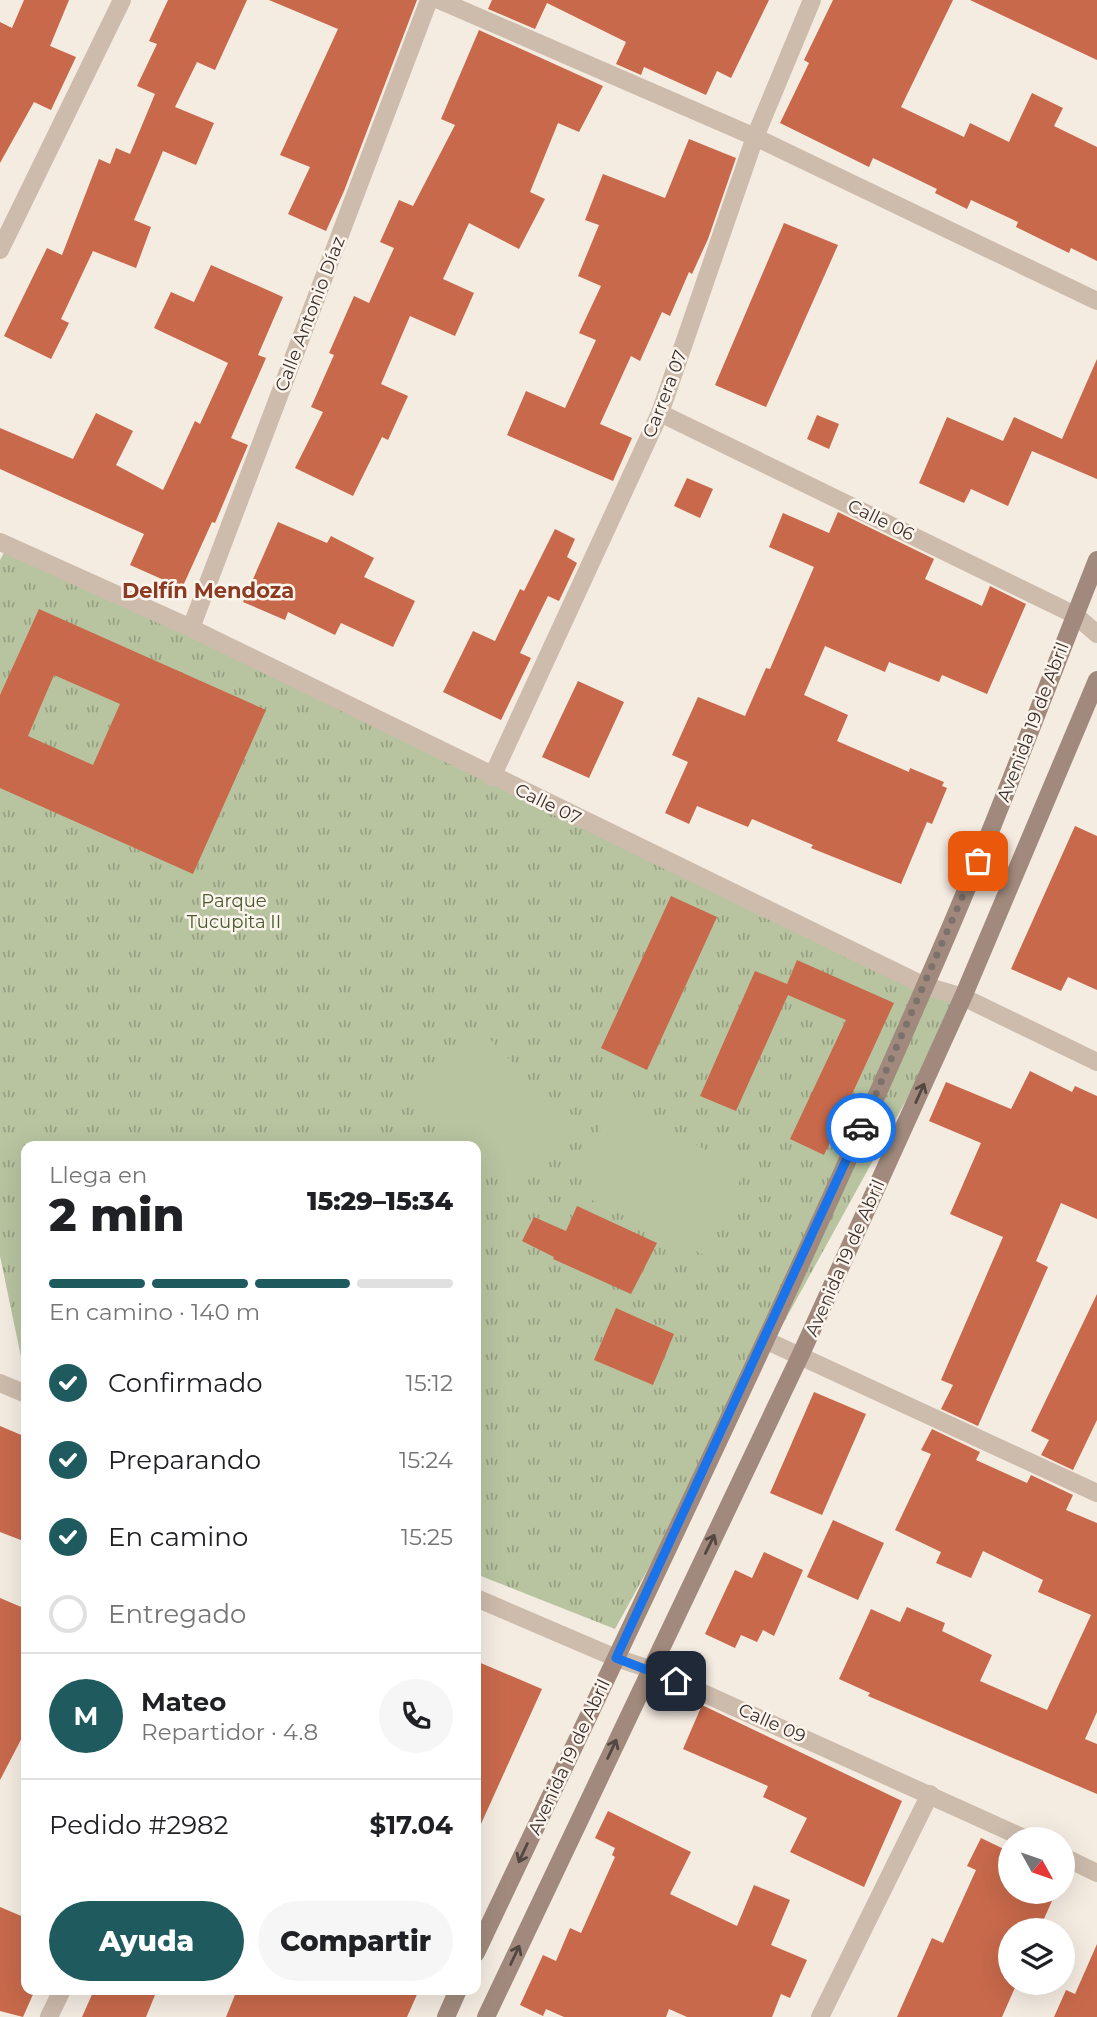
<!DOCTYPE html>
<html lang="es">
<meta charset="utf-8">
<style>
:root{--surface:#fff;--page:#f6f6f6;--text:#202124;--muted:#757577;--line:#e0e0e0;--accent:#1f5a5e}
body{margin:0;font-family:Montserrat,sans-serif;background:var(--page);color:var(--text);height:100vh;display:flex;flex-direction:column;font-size:26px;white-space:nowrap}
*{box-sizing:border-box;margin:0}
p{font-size:23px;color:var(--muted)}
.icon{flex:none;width:38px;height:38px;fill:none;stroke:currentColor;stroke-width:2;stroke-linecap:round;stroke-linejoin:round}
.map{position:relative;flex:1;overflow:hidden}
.panel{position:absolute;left:21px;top:1141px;width:460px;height:854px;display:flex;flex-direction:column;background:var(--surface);border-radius:14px;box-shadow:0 7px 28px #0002}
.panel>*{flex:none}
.needle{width:46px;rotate:130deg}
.fabs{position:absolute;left:998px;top:1827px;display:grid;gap:14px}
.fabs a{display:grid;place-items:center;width:77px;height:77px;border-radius:50%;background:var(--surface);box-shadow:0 7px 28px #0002;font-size:35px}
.pin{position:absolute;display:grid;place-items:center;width:60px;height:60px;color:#fff;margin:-30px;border-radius:14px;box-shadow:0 4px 10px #0006}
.courier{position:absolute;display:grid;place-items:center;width:70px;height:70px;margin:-35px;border:5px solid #1a73e8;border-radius:50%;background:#fff;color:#222;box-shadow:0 2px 9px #0007}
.overview em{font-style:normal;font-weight:800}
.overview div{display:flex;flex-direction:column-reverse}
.overview{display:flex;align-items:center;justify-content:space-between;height:119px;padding:0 28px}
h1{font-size:46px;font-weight:800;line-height:52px}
.bar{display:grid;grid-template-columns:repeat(4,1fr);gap:10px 7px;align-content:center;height:84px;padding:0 28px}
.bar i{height:9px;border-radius:5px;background:var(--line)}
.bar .active{background:var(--accent)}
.bar p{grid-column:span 4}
.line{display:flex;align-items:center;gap:18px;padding:0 28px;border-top:2px solid var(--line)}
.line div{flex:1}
.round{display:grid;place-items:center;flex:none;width:74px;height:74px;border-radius:37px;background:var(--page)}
ol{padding:0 28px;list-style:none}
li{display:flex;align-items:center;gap:21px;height:77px}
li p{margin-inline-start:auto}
li .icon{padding:7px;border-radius:50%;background:var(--accent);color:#fff;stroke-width:4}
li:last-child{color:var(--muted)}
li i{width:38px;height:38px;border:4px solid var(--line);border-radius:50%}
.action{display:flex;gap:14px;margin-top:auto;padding:14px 28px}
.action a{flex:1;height:80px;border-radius:42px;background:var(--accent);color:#fff;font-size:28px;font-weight:800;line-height:80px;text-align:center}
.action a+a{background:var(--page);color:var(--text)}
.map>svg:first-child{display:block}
.park{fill:url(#park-tufts)}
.garden{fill:#b8c4a0}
.building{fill:#c8694b;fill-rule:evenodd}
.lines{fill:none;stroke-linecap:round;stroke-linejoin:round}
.street{stroke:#cdbbac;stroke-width:18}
.secondary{stroke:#a18a7d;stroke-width:18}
.oneway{stroke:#544640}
.done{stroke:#7c716b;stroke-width:7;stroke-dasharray:0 12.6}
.route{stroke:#1a73e8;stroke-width:9}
.labels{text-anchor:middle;stroke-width:5;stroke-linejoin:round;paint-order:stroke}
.street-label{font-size:18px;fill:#3b302b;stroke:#fbf5ee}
.park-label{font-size:18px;fill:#4a5a2e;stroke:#fbf5ee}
.quarter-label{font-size:21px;font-weight:bold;fill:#8c3b22;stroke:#fbf5ee}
</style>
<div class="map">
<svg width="1097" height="2017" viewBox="0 0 1097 2017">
<defs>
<pattern id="park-tufts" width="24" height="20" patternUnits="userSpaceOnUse" patternTransform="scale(1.75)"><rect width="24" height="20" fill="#b8c4a0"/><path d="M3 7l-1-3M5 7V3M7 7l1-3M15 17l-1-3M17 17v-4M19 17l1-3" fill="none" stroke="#97a083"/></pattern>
</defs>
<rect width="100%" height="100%" fill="#f4ebe1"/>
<!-- park -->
<polygon class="park" points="8,545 963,997 615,1629 476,1574 476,1146 26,1146 26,1381 0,1256 0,560"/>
<!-- garden -->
<g class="garden">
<polygon points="478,1027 573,1125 511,1190 476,1154 476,1146 469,1146 416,1091"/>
<polygon points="611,1098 744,1171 706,1256 578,1193"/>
</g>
<!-- building -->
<g class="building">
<polygon points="24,0 69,0 50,46 76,57 51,110 34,102 0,163 0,22 12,28"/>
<polygon points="168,0 247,0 215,70 197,62 175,107 214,123 196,165 163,151 134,220 151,227 136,268 93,251 61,319 69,323 51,359 4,336 47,248 62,255 99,159 110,164 116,148 130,154 155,94 137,86 157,44 149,41"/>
<polygon points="269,0 417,0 344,191 326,231 288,214 310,167 280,155 338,29"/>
<polygon points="492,0 769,0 731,78 717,71 706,95 644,67 641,75 616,64 626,42 547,3 535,29 488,9"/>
<polygon points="833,0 953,0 901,107 964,137 970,123 1009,142 1032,93 1063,108 1054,126 1097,147 1097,261 1071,248 1069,253 1016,227 1018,222 971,200 967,209 935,193 937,189 873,158 869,167 780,123 809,63 804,60"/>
<polygon points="970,0 1097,0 1097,60"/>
<polygon points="479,30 603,86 579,132 558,123 530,192 545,199 519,249 469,223 443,279 474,293 455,336 410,316 381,384 408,396 388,440 382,437 353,496 295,468 323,412 311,407 334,355 329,353 354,296 369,303 394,248 380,242 399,200 413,206 455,125 441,119"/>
<polygon points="689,139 736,158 708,239 692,274 689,272 670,316 662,312 640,361 631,356 600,424 632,438 613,481 507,435 526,391 565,408 596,340 579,333 601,286 578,276 599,225 585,220 603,174 665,198"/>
<polygon points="784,223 838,245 766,407 715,385"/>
<polygon points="211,265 283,297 258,355 266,358 231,438 248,445 215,523 212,522 182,588 130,565 144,534 0,469 0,428 73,459 96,413 133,431 116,465 163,490 195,421 200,424 228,363 154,328 171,292 194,302"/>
<polygon points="1097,359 1097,479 1032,451 1008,506 971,489 964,503 919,483 947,417 1003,441 1014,417 1062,439"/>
<polygon points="817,415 839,424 829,449 807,439"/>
<polygon points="687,478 713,489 700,518 674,506"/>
<polygon points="838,512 934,559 925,579 982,606 990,586 1026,604 987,694 942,675 939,682 889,662 885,672 825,646 804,695 848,715 837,741 909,772 910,768 944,782 942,786 947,788 932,824 927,822 901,884 811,848 813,845 752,819 748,827 697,806 689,824 665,813 688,762 672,755 698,697 745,716 766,668 770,669 814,567 769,547 783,513 829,533"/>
<polygon points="278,522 327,543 331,536 374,558 364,577 415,601 393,647 341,623 335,635 288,612 285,620 243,602"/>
<polygon points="555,529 575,539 567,557 577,563 559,601 548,596 520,653 531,658 501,720 443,692 473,631 495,641 520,589 524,591"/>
<path d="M39 609 266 710 193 874 0 788V695ZM54 675 120 704 93 765 28 736Z"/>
<polygon points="578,681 624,702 589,778 542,757"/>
<polygon points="1075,826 1097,836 1097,990 1068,977 1061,991 1011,969"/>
<polygon points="671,896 717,917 647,1070 601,1048"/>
<polygon points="797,960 894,1003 824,1155 790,1139 846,1020 788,995 736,1111 700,1096 755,971 787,984"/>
<polygon points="1030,1071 1072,1092 1075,1086 1097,1096 1097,1219 1061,1203 1036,1261 1048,1267 978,1426 941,1409 953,1385 941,1380 1003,1237 950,1214 981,1143 929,1121 946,1082 1011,1109"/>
<polygon points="577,1206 657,1243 631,1294 553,1259 554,1257 522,1241 534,1217 566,1231"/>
<polygon points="1097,1294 1097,1420 1073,1470 1041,1455 1049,1440 1031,1431"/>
<polygon points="616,1308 674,1334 653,1385 594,1360"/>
<polygon points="814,1392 866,1414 822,1515 770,1493"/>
<polygon points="0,1426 26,1437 26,1542 0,1532"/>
<polygon points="932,1429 980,1452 976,1460 1027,1483 1031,1475 1073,1495 1066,1510 1097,1523 1097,1712 1085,1739 1097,1744 1097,1794 868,1696 870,1693 839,1679 871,1609 900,1622 907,1607 945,1623 942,1631 992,1655 980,1681 1047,1710 1091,1615 1038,1592 1043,1580 983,1551 971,1578 936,1563 941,1552 895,1530 931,1454 921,1450"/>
<polygon points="833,1520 884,1543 858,1600 807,1577"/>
<polygon points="764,1552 803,1570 774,1636 763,1630 757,1642 741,1635 735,1648 705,1634 735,1570 752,1578"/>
<polygon points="0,1598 26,1609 26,1730 0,1780"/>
<polygon points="476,1661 542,1689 476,1835"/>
<polygon points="702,1705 902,1801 864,1887 790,1852 807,1818 763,1797 768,1786 683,1749"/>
<polygon points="608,1811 691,1852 670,1894 737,1926 754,1885 790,1900 771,1945 807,1960 790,1998 781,1994 772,2017 687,2017 669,2009 666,2017 564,2017 546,2009 543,2016 520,2005 543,1955 556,1961 570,1928 581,1933 615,1857 612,1855 615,1848 595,1838"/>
<polygon points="981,1838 1010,1852 1010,1892 1056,1892 1039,1930 1010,1930 1010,1983 1017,1983 1002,2017 897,2017 932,1938 943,1943 976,1870 967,1866"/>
<polygon points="0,1907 26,1918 26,1990 35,1990 23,2017 0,2011"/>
<polygon points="1097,1944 1097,2017 1054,2017 1066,1990 1075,1994"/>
<polygon points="94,1990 157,1990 146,2017 82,2017"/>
<polygon points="237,1990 419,1990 407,2017 226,2017"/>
</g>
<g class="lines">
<!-- street -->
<g class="street">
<polyline points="439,0 755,137 1097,301"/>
<polyline points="0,250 122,0"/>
<polyline points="660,413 1075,615 1097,634"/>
<polyline points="0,542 191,628 925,986 963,997 1097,1062"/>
<polyline points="191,628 429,0"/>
<polyline points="492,777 660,413 755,137 812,0"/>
<polyline points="765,1340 1097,1493"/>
<polyline points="0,1383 26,1394"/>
<polyline points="476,1598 616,1658 650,1669 1026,1839"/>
<polyline points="1062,1856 1097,1873"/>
<polyline points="49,2017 62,1990"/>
<polyline points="820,2017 930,1794"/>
</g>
<!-- secondary -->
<g class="secondary">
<path d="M476 1953C628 1632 783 1312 925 986 987 846 1041 702 1097 560"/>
<polyline points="446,2017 458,1990"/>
<polyline points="486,2017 801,1354 963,997 1097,680"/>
</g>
</g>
<!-- one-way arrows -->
<defs><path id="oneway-shaft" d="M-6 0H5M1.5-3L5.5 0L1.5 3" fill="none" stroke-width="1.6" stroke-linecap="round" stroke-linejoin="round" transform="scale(1.75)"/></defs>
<g class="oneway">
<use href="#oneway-shaft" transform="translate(920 1093) rotate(-66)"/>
<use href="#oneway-shaft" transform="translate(710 1544) rotate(-64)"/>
<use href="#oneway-shaft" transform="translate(612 1749) rotate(-65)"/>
<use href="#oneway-shaft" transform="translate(523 1853) rotate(115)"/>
<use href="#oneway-shaft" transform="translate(515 1955) rotate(-65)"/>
</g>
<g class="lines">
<!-- done -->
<polyline class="done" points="861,1128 978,861"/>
<!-- route -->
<polyline class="route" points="676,1681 616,1658 861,1128"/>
</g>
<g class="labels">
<!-- street labels -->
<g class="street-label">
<text transform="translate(310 314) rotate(-69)" y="6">Calle Antonio Díaz</text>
<text transform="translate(665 394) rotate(-69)" y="6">Carrera 07</text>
<text transform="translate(881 520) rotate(26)" y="6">Calle 06</text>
<text transform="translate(1033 722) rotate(-69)" y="6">Avenida 19 de Abril</text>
<text transform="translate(548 804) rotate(26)" y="6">Calle 07</text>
<text transform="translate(845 1258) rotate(-66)" y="6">Avenida 19 de Abril</text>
<text transform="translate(772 1723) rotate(24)" y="6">Calle 09</text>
<text transform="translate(569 1757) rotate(-65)" y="6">Avenida 19 de Abril</text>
</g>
<!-- park labels -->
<g class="park-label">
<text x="234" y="907">Parque<tspan x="234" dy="21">Tucupita II</tspan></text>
</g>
<!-- quarter labels -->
<g class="quarter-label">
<text x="208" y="598">Delfín Mendoza</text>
</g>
</g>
</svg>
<div class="fabs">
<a><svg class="needle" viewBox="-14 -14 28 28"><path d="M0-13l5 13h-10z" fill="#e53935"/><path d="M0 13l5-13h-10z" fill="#757577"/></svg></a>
<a><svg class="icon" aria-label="layers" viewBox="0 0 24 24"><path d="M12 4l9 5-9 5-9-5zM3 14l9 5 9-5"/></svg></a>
</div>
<div class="pin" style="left:978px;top:861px;background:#ea580c"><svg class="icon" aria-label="bag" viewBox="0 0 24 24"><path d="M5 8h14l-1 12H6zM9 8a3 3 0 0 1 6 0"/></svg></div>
<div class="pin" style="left:676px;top:1681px;background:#1f2937"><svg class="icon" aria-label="home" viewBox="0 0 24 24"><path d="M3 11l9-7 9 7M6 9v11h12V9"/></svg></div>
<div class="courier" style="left:861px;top:1128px"><svg class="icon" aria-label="car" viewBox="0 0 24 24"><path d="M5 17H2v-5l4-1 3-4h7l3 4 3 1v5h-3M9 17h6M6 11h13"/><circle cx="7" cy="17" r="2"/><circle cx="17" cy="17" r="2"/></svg></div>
<section class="panel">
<div class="overview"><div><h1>2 min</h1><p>Llega en</p></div><em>15:29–15:34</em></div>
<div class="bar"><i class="active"></i><i class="active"></i><i class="active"></i><i></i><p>En camino · 140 m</p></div>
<ol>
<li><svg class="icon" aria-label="check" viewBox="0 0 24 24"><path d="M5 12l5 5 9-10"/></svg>Confirmado<p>15:12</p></li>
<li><svg class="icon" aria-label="check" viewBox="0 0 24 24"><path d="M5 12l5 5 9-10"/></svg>Preparando<p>15:24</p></li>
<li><svg class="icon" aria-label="check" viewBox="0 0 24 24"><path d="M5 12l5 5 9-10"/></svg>En camino<p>15:25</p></li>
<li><i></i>Entregado</li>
</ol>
<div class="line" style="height:126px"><b class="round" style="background:var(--accent);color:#fff">M</b><div><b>Mateo</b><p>Repartidor · 4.8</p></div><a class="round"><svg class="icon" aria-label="phone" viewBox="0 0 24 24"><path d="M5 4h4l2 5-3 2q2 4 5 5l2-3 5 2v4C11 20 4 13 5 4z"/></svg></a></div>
<div class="line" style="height:91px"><div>Pedido #2982</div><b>$17.04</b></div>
<div class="action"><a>Ayuda</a><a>Compartir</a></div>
</section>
</div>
